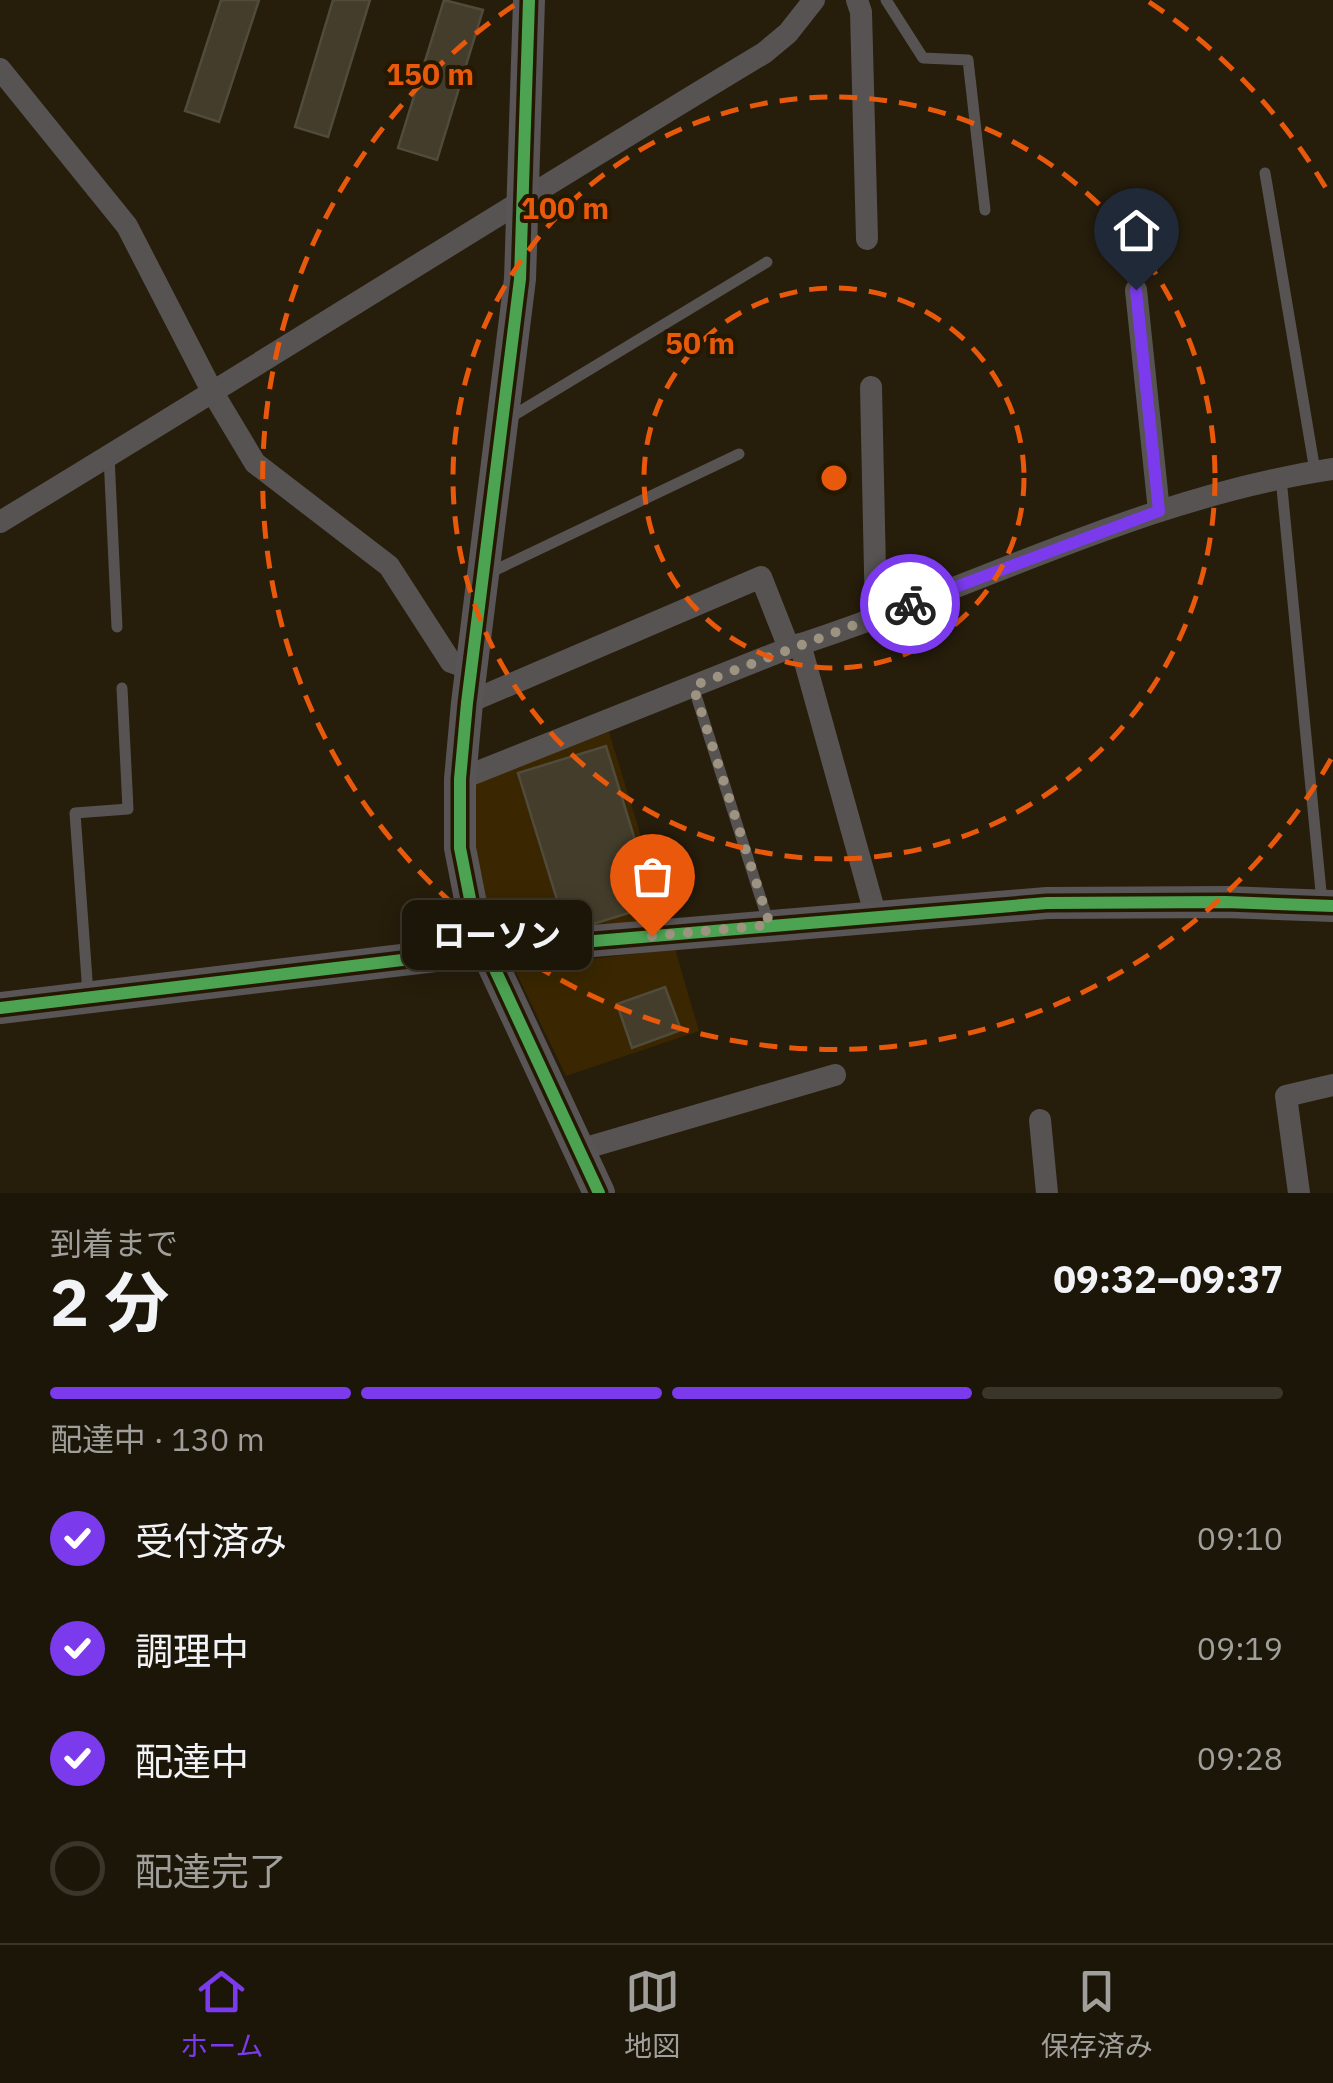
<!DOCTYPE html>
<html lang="ja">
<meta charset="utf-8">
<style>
:root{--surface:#1c1608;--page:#292316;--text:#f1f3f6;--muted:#a09f9c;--line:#3a3529;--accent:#7c3aed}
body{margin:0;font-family:"IBM Plex Sans","Noto Sans JP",sans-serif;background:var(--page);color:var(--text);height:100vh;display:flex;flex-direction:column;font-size:38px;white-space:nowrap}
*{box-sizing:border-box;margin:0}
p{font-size:32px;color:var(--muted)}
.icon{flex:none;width:55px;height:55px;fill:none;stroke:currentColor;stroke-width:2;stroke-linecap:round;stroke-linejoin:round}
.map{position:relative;height:1193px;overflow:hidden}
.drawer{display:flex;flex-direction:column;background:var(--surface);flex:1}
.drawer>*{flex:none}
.pin{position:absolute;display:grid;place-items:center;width:85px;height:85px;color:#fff;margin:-102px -42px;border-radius:50% 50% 50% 0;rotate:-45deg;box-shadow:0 0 10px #0007}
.pin .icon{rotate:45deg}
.courier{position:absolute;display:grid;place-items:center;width:100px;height:100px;margin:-50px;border:8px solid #7c3aed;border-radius:50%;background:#fff;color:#222;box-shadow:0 2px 12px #0007}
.bubble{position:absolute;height:70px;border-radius:15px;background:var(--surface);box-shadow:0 5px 25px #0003,0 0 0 2px var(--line);font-size:32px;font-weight:700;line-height:70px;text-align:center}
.overview em{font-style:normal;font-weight:700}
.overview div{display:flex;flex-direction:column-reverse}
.overview{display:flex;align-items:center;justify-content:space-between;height:170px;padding:0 50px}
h1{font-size:65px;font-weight:700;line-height:75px}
.bar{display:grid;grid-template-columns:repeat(4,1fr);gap:15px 10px;align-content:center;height:120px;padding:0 50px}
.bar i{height:12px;border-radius:8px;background:var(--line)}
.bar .current{background:var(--accent)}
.bar p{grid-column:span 4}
ol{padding:0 50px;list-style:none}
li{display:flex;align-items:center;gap:30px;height:110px}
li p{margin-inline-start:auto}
li .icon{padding:10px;border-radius:50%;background:var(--accent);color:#fff;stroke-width:4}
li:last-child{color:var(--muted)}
li i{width:55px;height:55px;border:5px solid var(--line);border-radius:50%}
.dock{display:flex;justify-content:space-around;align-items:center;height:140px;border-top:2px solid var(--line);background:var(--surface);font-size:28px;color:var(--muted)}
.dock a{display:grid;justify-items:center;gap:5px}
.dock .current{color:var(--accent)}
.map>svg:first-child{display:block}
.built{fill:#3a2701}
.building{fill:#443d2b;stroke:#504b3b;stroke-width:2.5}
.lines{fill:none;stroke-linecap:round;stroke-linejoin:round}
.lane{stroke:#575352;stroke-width:11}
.street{stroke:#575352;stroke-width:22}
.secondary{stroke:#595456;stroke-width:32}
.cycleway-casing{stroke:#251801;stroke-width:19}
.cycleway{stroke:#4ca352;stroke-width:12}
.done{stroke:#9c9381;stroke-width:10;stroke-dasharray:0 18}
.route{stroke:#7c3aed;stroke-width:12}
.ring{fill:none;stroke:#e8590c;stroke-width:5;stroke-dasharray:18 12}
.centre{fill:#e8590c;stroke:#251801;stroke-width:5}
.ring-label{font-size:30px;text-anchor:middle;font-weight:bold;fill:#e8590c;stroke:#251801;stroke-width:8;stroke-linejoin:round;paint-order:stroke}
</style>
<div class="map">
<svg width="1333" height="1193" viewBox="0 0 1333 1193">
<rect width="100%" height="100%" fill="#261d0b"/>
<!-- built -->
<g class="built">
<polygon points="609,732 666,918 497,941 479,884 469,785"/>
<polygon points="675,949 699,1031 566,1076 514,968"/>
</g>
<!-- building -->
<g class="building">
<polygon points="221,0 259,0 219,122 185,111"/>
<polygon points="333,0 370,0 328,137 295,127"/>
<polygon points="444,0 483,10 437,160 398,148"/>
<polygon points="606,746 655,905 567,932 518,773"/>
<polygon points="665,987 681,1030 632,1048 617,1004"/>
</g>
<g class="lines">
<!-- lane -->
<g class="lane">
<polyline points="886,0 923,58 968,60 985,210"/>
<polyline points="1265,173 1315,471"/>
<polyline points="506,420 767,262"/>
<polyline points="109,456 117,627"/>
<polyline points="1281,478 1322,902"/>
<polyline points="487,574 739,454"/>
<polyline points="693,686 768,921"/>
<polyline points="88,994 75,813 128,809 122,688"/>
</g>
<!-- street -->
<g class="street">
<polyline points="857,0 861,12 867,239"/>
<polyline points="0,69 127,226 213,393 255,463 389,566 451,662 473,670"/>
<polyline points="1136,290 1159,511"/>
<polyline points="871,387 876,617"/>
<path d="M0 522C256 367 508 207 764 53L788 33 814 0"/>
<polyline points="800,644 876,917"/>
<path d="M467 703 761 577 789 648C971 590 1143 497 1333 469"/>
<polyline points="460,779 789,648"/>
<polyline points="1040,1120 1047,1193"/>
<polyline points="579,1150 835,1075"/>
<polyline points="1299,1193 1286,1096 1333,1085"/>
</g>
<!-- secondary -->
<g class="secondary">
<polyline points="529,0 520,279 467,703 460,779 460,848 471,904 486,950 599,1193"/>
<polyline points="0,1008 486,950 1047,903 1226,902 1333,906"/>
</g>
<!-- cycleway casing -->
<g class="cycleway-casing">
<g id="cycleway">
<polyline points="529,0 520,279 467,703 460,779 460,848 471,904 486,950 599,1193"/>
<polyline points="0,1008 486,950 1047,903 1226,902 1333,906"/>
</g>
</g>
<!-- cycleway -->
<use href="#cycleway" class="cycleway"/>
</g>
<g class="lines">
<!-- done -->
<polyline class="done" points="652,936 770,925 693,686 910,604"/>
<!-- route -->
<polyline class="route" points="910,604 1159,511 1136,290"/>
</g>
<!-- distance rings -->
<g class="ring">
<circle cx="834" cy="478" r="190"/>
<circle cx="834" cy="478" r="381"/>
<path d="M1331 759A571 571 0 1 1 519 2M1149 2A571 571 0 0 1 1331 197"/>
</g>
<circle cx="834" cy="478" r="15" class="centre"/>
<g class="ring-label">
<text x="430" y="85">150 m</text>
<text x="565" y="219">100 m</text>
<text x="700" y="354">50 m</text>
</g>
</svg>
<div class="pin" style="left:652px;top:936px;background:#ea580c"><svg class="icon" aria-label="bag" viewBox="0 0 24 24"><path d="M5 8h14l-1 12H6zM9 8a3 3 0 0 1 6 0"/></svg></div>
<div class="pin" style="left:1136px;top:290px;background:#1f2937"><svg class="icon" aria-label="home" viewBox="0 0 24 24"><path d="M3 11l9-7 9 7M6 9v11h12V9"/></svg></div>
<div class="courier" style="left:910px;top:604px"><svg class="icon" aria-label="bike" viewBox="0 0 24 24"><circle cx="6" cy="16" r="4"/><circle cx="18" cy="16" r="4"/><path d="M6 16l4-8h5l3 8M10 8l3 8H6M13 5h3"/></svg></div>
<div class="bubble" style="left:402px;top:900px;width:190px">ローソン</div>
</div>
<section class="drawer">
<div class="overview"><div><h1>2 分</h1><p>到着まで</p></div><em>09:32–09:37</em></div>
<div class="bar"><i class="current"></i><i class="current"></i><i class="current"></i><i></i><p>配達中 · 130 m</p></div>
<ol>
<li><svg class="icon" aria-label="check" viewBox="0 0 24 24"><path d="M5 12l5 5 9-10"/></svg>受付済み<p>09:10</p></li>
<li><svg class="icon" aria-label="check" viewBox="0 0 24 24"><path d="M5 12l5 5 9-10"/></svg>調理中<p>09:19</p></li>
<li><svg class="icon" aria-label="check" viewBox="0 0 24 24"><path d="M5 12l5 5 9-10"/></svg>配達中<p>09:28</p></li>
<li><i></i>配達完了</li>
</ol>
</section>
<nav class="dock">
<a class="current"><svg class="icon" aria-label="home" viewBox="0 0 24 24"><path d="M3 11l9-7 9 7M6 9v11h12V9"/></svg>ホーム</a>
<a><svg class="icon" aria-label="map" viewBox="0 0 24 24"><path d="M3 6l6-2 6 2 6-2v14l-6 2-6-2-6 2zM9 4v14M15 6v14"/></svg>地図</a>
<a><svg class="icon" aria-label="saved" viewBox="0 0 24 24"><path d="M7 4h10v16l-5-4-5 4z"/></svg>保存済み</a>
</nav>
